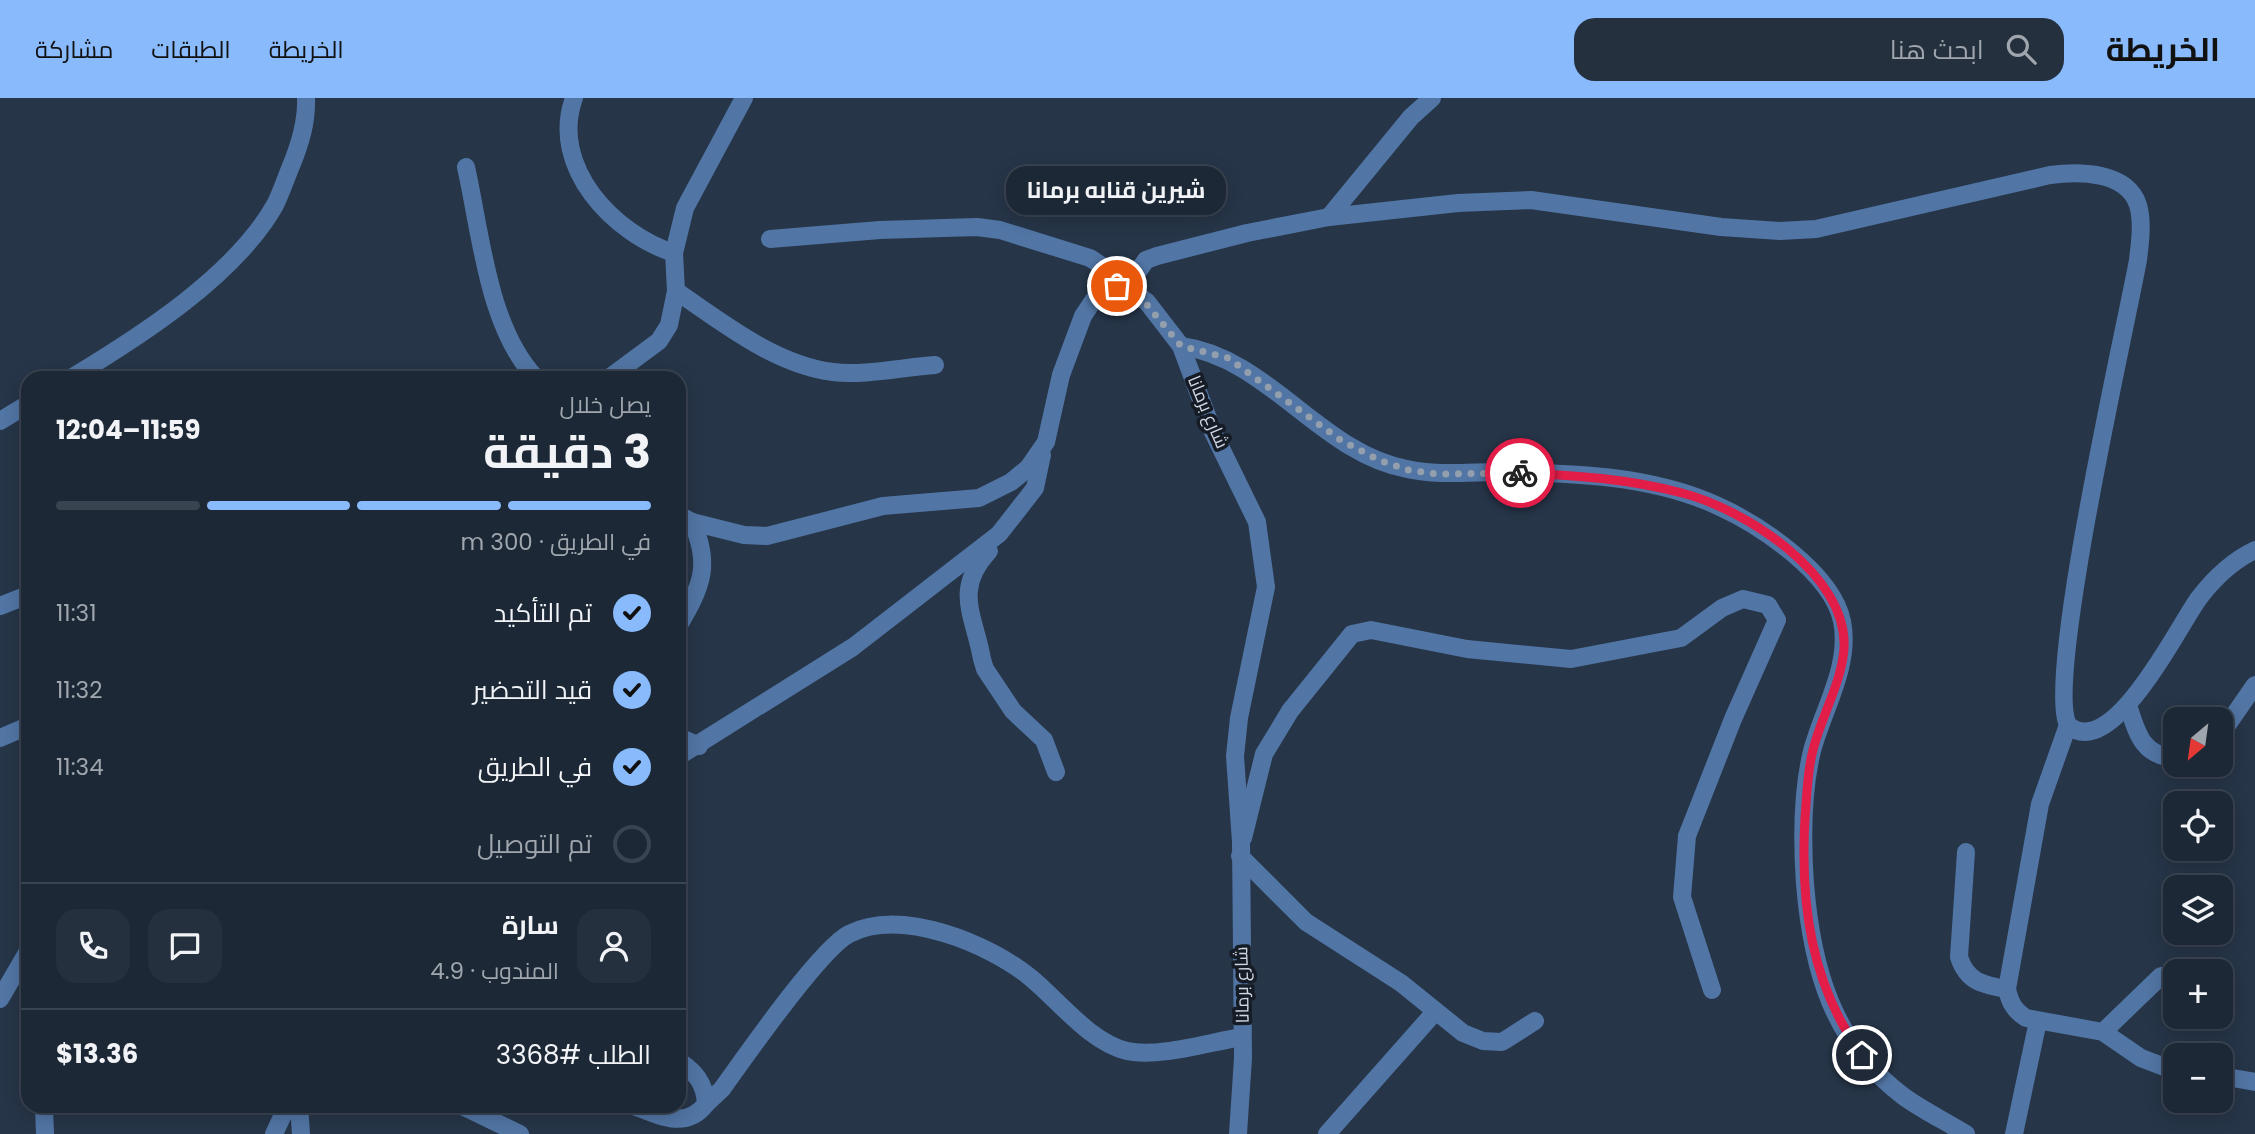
<!DOCTYPE html>
<html lang="ar">
<meta charset="utf-8">
<style>
:root{--surface:#1c2836;--page:#25303e;--text:#f1f3f6;--muted:#a0a6ad;--line:#3a4451;--accent:#88bafc}
body{margin:0;font-family:Poppins,Cairo,sans-serif;background:var(--page);color:var(--text);direction:rtl;height:100vh;display:flex;flex-direction:column;font-size:26px;white-space:nowrap}
*{box-sizing:border-box;margin:0}
p{font-size:23px;color:var(--muted)}
.icon{flex:none;width:38px;height:38px;fill:none;stroke:currentColor;stroke-width:2;stroke-linecap:round;stroke-linejoin:round}
.map{position:relative;flex:1;overflow:hidden;direction:ltr}
.side{position:absolute;left:21px;top:273px;width:665px;height:742px;display:flex;flex-direction:column;background:var(--surface);border-radius:21px;box-shadow:0 4px 18px #0003,0 0 0 2px var(--line);direction:rtl}
.side>*{flex:none}
.needle{width:46px;rotate:209deg}
.controls{position:absolute;left:2163px;top:609px;display:grid;gap:14px}
.controls a{display:grid;place-items:center;width:70px;height:70px;border-radius:14px;background:var(--surface);box-shadow:0 4px 18px #0003,0 0 0 2px var(--line);font-size:35px}
.pin{position:absolute;display:grid;place-items:center;width:60px;height:60px;color:#fff;margin:-30px;border:4px solid #fff;border-radius:50%;box-shadow:0 2px 7px #0007}
.courier{position:absolute;display:grid;place-items:center;width:70px;height:70px;margin:-35px;border:5px solid #e11d48;border-radius:50%;background:#fff;color:#222;box-shadow:0 2px 9px #0007}
.bubble{position:absolute;height:49px;border-radius:21px;background:var(--surface);box-shadow:0 4px 18px #0003,0 0 0 2px var(--line);font-size:23px;font-weight:700;line-height:49px;text-align:center;direction:rtl}
.summary em{font-style:normal;font-weight:700}
.summary div{display:flex;flex-direction:column-reverse}
.summary{display:flex;align-items:center;justify-content:space-between;height:119px;padding:0 35px}
h1{font-size:46px;font-weight:700;line-height:52px}
.bar{display:grid;grid-template-columns:repeat(4,1fr);gap:10px 7px;align-content:center;height:84px;padding:0 35px}
.bar i{height:9px;border-radius:5px;background:var(--line)}
.bar .on{background:var(--accent)}
.bar p{grid-column:span 4}
.line{display:flex;align-items:center;gap:18px;padding:0 35px;border-top:2px solid var(--line)}
.line div{flex:1}
.round{display:grid;place-items:center;flex:none;width:74px;height:74px;border-radius:21px;background:var(--page)}
ol{padding:0 35px;list-style:none}
li{display:flex;align-items:center;gap:21px;height:77px}
li p{margin-inline-start:auto}
li .icon{padding:7px;border-radius:50%;background:var(--accent);color:#111;stroke-width:4}
li:last-child{color:var(--muted)}
li i{width:38px;height:38px;border:4px solid var(--line);border-radius:50%}
header{display:flex;align-items:center;gap:42px;box-sizing:border-box;height:98px;padding:0 35px;background:var(--accent);color:#111}
header strong{font-size:33px}
nav{display:flex;gap:38px;margin-inline-start:auto;font-size:24px}
.search{width:490px;height:63px;background:var(--page);display:flex;align-items:center;gap:18px;box-sizing:border-box;padding:0 24px;border-radius:21px;color:var(--muted);font-size:26px}
.map>svg:first-child{display:block}
.lines{fill:none;stroke-linecap:round;stroke-linejoin:round}
.minor{stroke:#5175a4;stroke-width:18}
.done{stroke:#949fad;stroke-width:7;stroke-dasharray:0 12.6}
.route{stroke:#e11d48;stroke-width:9}
.labels{text-anchor:middle;stroke-width:7;stroke-linejoin:round;paint-order:stroke}
.street-label{font-size:18px;fill:#cfd8e4;stroke:#161c25}
</style>
<header>
<strong>الخريطة</strong>
<div class="search"><svg class="icon" aria-label="search" viewBox="0 0 24 24"><circle cx="10" cy="10" r="6"/><path d="M15 15l6 6"/></svg>ابحث هنا</div>
<nav><a>الخريطة</a><a>الطبقات</a><a>مشاركة</a></nav>
</header>
<div class="map">
<svg width="2255" height="1036" viewBox="0 0 2255 1036">
<rect width="100%" height="100%" fill="#263548"/>
<g class="lines">
<!-- minor -->
<g class="minor">
<path d="M574 0C549 69 614 136 674 155"/>
<path d="M466 69C481 136 488 230 536 280"/>
<polyline points="1329,119 1411,19 1432,0"/>
<polyline points="770,141 880,132 977,129 1000,132 1090,160 1099,166 1117,188"/>
<path d="M1127 189 1146 162 1157 158 1247 135 1329 119 1458 105 1531 102 1721 129 1780 133 1816 131 2050 77C2078 73 2127 73 2138 107 2143 124 2140 145 2138 162 2125 233 2045 582 2068 627 2112 666 2180 525 2199 500 2215 479 2232 463 2255 452"/>
<path d="M676 193C722 224 775 267 833 274 863 278 904 269 935 267"/>
<path d="M1181 248C1269 260 1319 354 1407 371 1438 378 1469 374 1501 374 1572 375 1651 377 1718 408 1760 427 1832 475 1842 523 1851 568 1823 611 1812 653 1802 694 1802 743 1805 786 1812 870 1832 944 1903 998 1922 1012 1945 1023 1966 1036"/>
<path d="M71 280C139 239 235 178 275 107 281 95 286 80 291 68 300 46 307 24 306 0"/>
<polyline points="609,280 659,243 669,227 676,193 674,155 685,110 744,0"/>
<polyline points="0,323 28,306"/>
<polyline points="679,417 692,424 744,437 767,438 883,408 979,400 1011,384 1028,370 1046,344 1061,277 1083,218 1095,200 1106,193 1127,189 1147,204 1181,248 1213,334 1257,424 1266,489 1239,620 1235,658 1241,744 1243,960 1238,1036"/>
<path d="M989 453C953 492 974 516 982 561L985 571 1013 613 1044 642 1056 674"/>
<polyline points="0,508 28,497"/>
<path d="M679 527C702 488 711 466 692 424"/>
<path d="M2128 607C2137 635 2142 658 2175 660"/>
<path d="M2068 627 2040 706 2007 891C2010 905 2014 912 2026 920L2103 934 2141 960 2175 973"/>
<polyline points="2221,636 2255,587"/>
<polyline points="679,639 699,648"/>
<polyline points="0,640 28,628"/>
<polyline points="679,658 853,549 999,436 1035,390 1042,357"/>
<polyline points="1243,740 1264,656 1290,613 1352,536 1371,532 1467,551 1571,561 1681,540 1722,510 1743,501 1768,507 1777,522 1733,621 1687,738 1682,799 1712,892"/>
<path d="M1966 754 1959 859C1967 884 1983 887 2007 891"/>
<polyline points="1240,758 1306,824 1401,885 1463,935 1483,943 1502,944 1535,923"/>
<polyline points="0,901 28,853"/>
<polyline points="2103,934 2161,878"/>
<polyline points="2221,978 2255,984"/>
<path d="M706 1006 722 991C745 959 819 852 849 836 901 809 990 846 1031 880 1060 904 1090 944 1127 953 1158 960 1210 944 1242 939"/>
<polyline points="44,1008 45,1036"/>
<polyline points="299,1008 301,1036"/>
<polyline points="462,1008 520,1036"/>
<path d="M634 1008C660 1018 686 1032 706 1006 705 985 695 974 679 963"/>
<polyline points="274,1036 287,1008"/>
<polyline points="1327,1036 1434,915"/>
<polyline points="2014,1036 2038,923"/>
</g>
</g>
<g class="lines">
<!-- done -->
<polyline class="done" points="1117,188 1128,189 1139,197 1181,248 1228,260 1342,343 1379,362 1408,372 1437,376 1520,375"/>
<!-- route -->
<path class="route" d="M1520 375C1575 377 1629 381 1682 395 1745 411 1848 477 1844 550 1842 584 1821 619 1813 652 1807 674 1807 698 1805 720 1800 806 1811 887 1862 957"/>
</g>
<g class="labels">
<!-- street labels -->
<g class="street-label">
<text transform="translate(1208 314) rotate(67)" y="6">شارع برمانا</text>
<text transform="translate(1242 887) rotate(-91)" y="6">شارع برمانا</text>
</g>
</g>
</svg>
<div class="controls">
<a><svg class="needle" viewBox="-14 -14 28 28"><path d="M0-13l5 13h-10z" fill="#e53935"/><path d="M0 13l5-13h-10z" fill="#a0a6ad"/></svg></a>
<a><svg class="icon" aria-label="locate" viewBox="0 0 24 24"><circle cx="12" cy="12" r="6"/><path d="M12 2v4M12 18v4M2 12h4M18 12h4"/></svg></a>
<a><svg class="icon" aria-label="layers" viewBox="0 0 24 24"><path d="M12 4l9 5-9 5-9-5zM3 14l9 5 9-5"/></svg></a>
<a>+</a>
<a>−</a>
</div>
<div class="pin" style="left:1117px;top:188px;background:#ea580c"><svg class="icon" aria-label="bag" viewBox="0 0 24 24"><path d="M5 8h14l-1 12H6zM9 8a3 3 0 0 1 6 0"/></svg></div>
<div class="pin" style="left:1862px;top:957px;background:#1f2937"><svg class="icon" aria-label="home" viewBox="0 0 24 24"><path d="M3 11l9-7 9 7M6 9v11h12V9"/></svg></div>
<div class="courier" style="left:1520px;top:375px"><svg class="icon" aria-label="bike" viewBox="0 0 24 24"><circle cx="6" cy="16" r="4"/><circle cx="18" cy="16" r="4"/><path d="M6 16l4-8h5l3 8M10 8l3 8H6M13 5h3"/></svg></div>
<div class="bubble" style="left:1006px;top:68px;width:220px">شيرين قنابه برمانا</div>
<section class="side">
<div class="summary"><div><h1>3 دقيقة</h1><p>يصل خلال</p></div><em>11:59–12:04</em></div>
<div class="bar"><i class="on"></i><i class="on"></i><i class="on"></i><i></i><p>في الطريق · 300 m</p></div>
<ol>
<li><svg class="icon" aria-label="check" viewBox="0 0 24 24"><path d="M5 12l5 5 9-10"/></svg>تم التأكيد<p>11:31</p></li>
<li><svg class="icon" aria-label="check" viewBox="0 0 24 24"><path d="M5 12l5 5 9-10"/></svg>قيد التحضير<p>11:32</p></li>
<li><svg class="icon" aria-label="check" viewBox="0 0 24 24"><path d="M5 12l5 5 9-10"/></svg>في الطريق<p>11:34</p></li>
<li><i></i>تم التوصيل</li>
</ol>
<div class="line" style="height:126px"><a class="round"><svg class="icon" aria-label="person" viewBox="0 0 24 24"><circle cx="12" cy="8" r="4"/><path d="M4 21q1-7 8-7t8 7"/></svg></a><div><b>سارة</b><p>المندوب · 4.9</p></div><a class="round"><svg class="icon" aria-label="chat" viewBox="0 0 24 24"><path d="M4 5h16v11H9l-5 4z"/></svg></a><a class="round"><svg class="icon" aria-label="phone" viewBox="0 0 24 24"><path d="M5 4h4l2 5-3 2q2 4 5 5l2-3 5 2v4C11 20 4 13 5 4z"/></svg></a></div>
<div class="line" style="height:91px"><div>الطلب #3368</div><b>$13.36</b></div>
</section>
</div>
